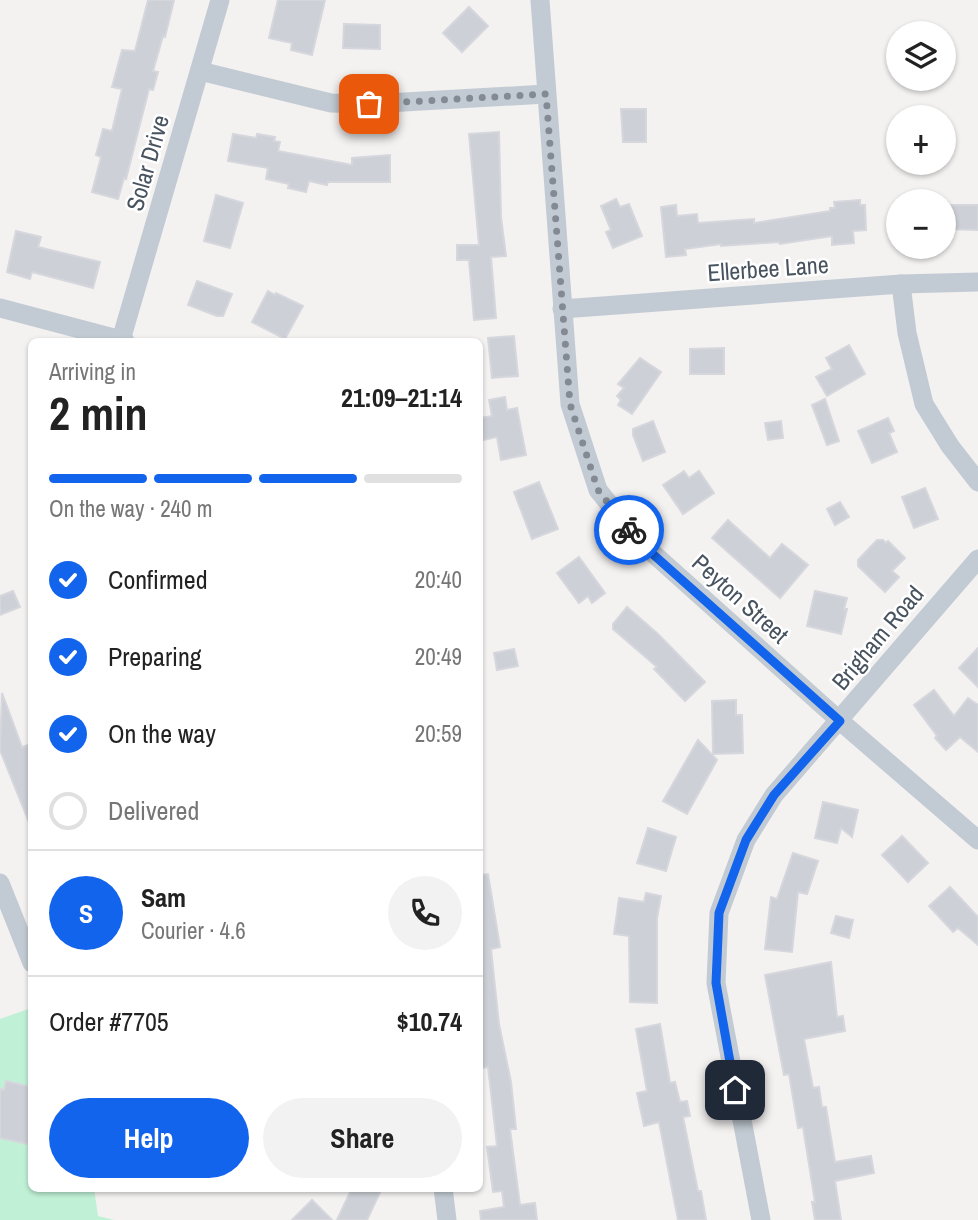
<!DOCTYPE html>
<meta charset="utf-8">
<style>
:root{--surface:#fff;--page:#f2f2f2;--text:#222;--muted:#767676;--line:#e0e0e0;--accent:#1364ec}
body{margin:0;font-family:"Archivo Narrow",sans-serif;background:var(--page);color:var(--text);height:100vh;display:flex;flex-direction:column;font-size:26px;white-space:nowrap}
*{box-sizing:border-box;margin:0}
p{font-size:23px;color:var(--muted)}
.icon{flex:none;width:38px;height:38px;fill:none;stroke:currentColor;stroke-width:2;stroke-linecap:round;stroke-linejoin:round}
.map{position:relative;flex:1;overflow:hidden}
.drawer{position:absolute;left:28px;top:338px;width:455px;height:854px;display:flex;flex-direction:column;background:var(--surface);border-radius:10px;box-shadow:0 2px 5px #0004}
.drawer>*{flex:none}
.fabs{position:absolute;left:886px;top:21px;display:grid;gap:14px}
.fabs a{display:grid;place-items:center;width:70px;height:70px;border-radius:50%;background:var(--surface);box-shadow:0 2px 5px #0004;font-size:35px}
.pin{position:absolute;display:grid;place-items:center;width:60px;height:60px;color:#fff;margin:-30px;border-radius:14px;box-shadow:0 4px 10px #0006}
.courier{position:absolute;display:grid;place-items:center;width:70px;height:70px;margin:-35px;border:5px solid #1364ec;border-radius:50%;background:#fff;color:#222;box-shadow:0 2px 9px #0007}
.summary em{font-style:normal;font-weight:700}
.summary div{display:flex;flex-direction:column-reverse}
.summary{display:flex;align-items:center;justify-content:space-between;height:119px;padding:0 21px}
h1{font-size:46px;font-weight:700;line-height:52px}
.bar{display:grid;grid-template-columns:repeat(4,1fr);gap:10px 7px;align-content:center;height:84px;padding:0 21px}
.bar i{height:9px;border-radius:5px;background:var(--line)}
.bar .selected{background:var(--accent)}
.bar p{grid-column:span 4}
.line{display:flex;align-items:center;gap:18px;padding:0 21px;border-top:2px solid var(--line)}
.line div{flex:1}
.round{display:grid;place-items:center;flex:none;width:74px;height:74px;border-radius:37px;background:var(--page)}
ol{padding:0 21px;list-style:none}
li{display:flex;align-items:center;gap:21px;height:77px}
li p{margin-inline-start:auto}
li .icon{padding:7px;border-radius:50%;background:var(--accent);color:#fff;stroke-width:4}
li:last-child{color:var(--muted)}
li i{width:38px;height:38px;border:4px solid var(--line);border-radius:50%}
.primary-button{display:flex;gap:14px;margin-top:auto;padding:14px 21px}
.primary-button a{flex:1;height:80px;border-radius:42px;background:var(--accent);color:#fff;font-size:28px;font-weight:700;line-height:80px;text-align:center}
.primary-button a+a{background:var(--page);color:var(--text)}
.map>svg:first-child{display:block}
.green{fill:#c0f1d6}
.building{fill:#cdd0d6;stroke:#d5d7dd;stroke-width:2}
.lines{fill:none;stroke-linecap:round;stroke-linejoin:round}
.minor{stroke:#c2cbd3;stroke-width:19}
.done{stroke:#848a93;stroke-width:7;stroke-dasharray:0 12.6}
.route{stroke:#1364ec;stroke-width:9}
.labels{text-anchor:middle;stroke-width:5;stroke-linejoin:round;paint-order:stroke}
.street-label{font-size:24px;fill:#485360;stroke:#fff}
</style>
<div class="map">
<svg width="978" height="1220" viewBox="0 0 978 1220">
<rect width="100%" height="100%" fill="#f4f1f1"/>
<!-- green -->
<polygon class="green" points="31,1008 32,1188 94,1188 98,1216 114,1220 0,1220 0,1019"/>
<!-- building -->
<g class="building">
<polygon points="148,0 174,0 165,37 163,36 153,71 158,72 153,90 149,89 126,179 124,178 118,199 92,192 101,157 96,155 103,129 112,131 122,89 112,87 122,50 135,51"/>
<polygon points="278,0 325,0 312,55 291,50 292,43 269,38"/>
<polygon points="469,7 488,26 462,52 443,33"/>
<polygon points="344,24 380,25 380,49 343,48"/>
<polygon points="621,109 646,109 646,142 623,142"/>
<polygon points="499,132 501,217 506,256 491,257 496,318 474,320 469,260 457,260 457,245 479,245 469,134"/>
<polygon points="233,134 256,138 257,134 275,137 274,141 280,142 278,151 352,165 352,158 390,155 390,182 328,182 327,185 309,181 306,192 288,188 289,184 266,179 268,168 228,161"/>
<polygon points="216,195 243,203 230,248 204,241"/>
<polygon points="616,199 620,207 629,204 642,236 613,248 606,232 611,230 601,206"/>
<polygon points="860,200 860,205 865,205 866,230 853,231 854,243 832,245 832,236 780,244 779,242 721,246 721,244 685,249 686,255 666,257 661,207 676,205 677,216 697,214 698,223 754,219 754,223 830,211 830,208 835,208 834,202"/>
<polygon points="943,205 978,205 978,230 943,229"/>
<polygon points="16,231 41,237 38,247 100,262 93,288 32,272 30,279 7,272"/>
<polygon points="197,281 232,294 223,316 217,316 188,305"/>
<polygon points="268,291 275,295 276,293 303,306 285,339 252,322"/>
<polygon points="514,336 518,376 492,378 488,338"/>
<polygon points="849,345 865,374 827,396 816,377 832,369 826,358"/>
<polygon points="724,348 724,374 690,374 690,349"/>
<polygon points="640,358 661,372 632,414 618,405 621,400 617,396 624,388 618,384"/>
<polygon points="505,397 507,410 517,408 526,455 501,460 497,437 483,440 480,418 492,416 489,400"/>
<polygon points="825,399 839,441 827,445 812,405"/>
<polygon points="888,418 894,431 889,433 897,452 872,463 858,431"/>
<polygon points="653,421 665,452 643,461 633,435 633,429"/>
<polygon points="781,421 783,438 768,440 765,423"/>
<polygon points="684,471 689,478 699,471 714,493 683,514 663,485"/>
<polygon points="539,482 558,529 532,539 514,492"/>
<polygon points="925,488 938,519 914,528 902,497"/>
<polygon points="840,502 849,517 835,525 827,509"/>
<polygon points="728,520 770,558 782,544 808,565 780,598 712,538"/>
<polygon points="877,540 883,540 886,543 888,541 905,558 892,571 899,577 885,592 858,566 858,560"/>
<polygon points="579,557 605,593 592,603 588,596 579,603 557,573"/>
<polygon points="13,591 20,607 0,615 0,596"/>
<polygon points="815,591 847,598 844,609 847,609 841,634 807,626"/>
<polygon points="627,607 658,634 705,682 685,701 654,669 657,667 613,629 613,624"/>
<polygon points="978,648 978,687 959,668"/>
<polygon points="514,649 518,666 497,670 494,653"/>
<polygon points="934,690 954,716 968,698 978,705 978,752 960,737 946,750 935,738 937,736 914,705"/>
<polygon points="2,693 22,747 28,745 32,757 32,830 0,750"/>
<polygon points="736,700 736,715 742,715 743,753 713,754 712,701"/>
<polygon points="698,740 717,760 687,814 663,801"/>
<polygon points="823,802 858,810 852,837 841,828 837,843 815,838"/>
<polygon points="648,828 676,837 666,871 637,863"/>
<polygon points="902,836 928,863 908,882 882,855"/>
<polygon points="793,853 818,861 807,894 798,892 792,952 765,949 771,897 777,899"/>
<polygon points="488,874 500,947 491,949 499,1024 511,1082 516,1129 510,1129 520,1205 535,1203 537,1220 481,1220 480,1211 504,1207 502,1191 493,1192 487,1147 497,1146 488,1067 482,1068 480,1054 480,875"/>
<polygon points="950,887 978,917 978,945 958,928 953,932 929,906"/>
<polygon points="646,893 661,896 657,918 657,1003 630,1002 629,936 614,934 619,898 644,902"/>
<polygon points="836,916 853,920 849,938 831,933"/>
<polygon points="831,962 837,1017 843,1016 845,1031 804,1039 813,1088 819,1087 822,1107 826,1107 835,1162 871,1156 874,1173 835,1181 841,1220 815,1220 812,1202 815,1202 803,1127 798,1128 789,1074 784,1075 765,975"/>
<polygon points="660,1024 670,1083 675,1082 680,1102 687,1101 690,1116 683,1117 698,1191 701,1191 706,1220 678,1220 659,1122 644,1126 637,1093 647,1091 636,1029"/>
<polygon points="6,1081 32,1087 32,1145 0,1138 0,1089 4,1090"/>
<polygon points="352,1188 382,1188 367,1220 337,1220"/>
<polygon points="312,1200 332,1220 292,1220"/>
</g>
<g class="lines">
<!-- minor -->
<g class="minor">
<polyline points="540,0 570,404 598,490 637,539 840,721 978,840"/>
<polyline points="200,71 331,103 369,104 546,94"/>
<polyline points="901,284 907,333 924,404 950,446 978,482"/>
<polyline points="0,308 125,341"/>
<polyline points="562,309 901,284 978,282"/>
<polyline points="121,340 220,0"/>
<polyline points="0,883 32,963"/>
<polyline points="443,1188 447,1220"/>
<polyline points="761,1220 716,983 719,913 746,840 774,795 978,559"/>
</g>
</g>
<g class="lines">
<!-- done -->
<polyline class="done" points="369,104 546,94 570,404 598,490 629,530"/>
<!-- route -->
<polyline class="route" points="629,530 637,540 840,721 774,795 746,840 719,913 716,983 735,1090"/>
</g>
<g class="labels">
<!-- street labels -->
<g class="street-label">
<text transform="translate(148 163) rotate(-74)" y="8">Solar Drive</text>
<text transform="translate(768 269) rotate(-4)" y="8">Ellerbee Lane</text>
<text transform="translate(740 599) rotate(42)" y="8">Peyton Street</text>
<text transform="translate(878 638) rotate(-50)" y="8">Brigham Road</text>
</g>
</g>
</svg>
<div class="fabs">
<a><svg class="icon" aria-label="layers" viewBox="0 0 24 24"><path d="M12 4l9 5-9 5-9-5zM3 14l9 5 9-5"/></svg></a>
<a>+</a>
<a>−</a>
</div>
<div class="pin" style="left:369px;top:104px;background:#ea580c"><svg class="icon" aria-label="bag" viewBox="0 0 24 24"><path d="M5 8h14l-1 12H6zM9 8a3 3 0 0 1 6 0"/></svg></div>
<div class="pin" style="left:735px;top:1090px;background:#1f2937"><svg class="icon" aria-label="home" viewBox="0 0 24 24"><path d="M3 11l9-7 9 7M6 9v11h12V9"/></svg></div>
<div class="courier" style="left:629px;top:530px"><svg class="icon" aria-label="bike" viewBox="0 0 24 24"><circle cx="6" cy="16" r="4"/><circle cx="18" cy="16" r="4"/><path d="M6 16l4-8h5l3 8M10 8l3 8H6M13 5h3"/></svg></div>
<section class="drawer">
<div class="summary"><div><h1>2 min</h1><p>Arriving in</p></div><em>21:09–21:14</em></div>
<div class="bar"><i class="selected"></i><i class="selected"></i><i class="selected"></i><i></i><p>On the way · 240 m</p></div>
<ol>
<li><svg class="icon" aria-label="check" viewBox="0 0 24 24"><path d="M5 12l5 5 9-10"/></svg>Confirmed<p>20:40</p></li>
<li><svg class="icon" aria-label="check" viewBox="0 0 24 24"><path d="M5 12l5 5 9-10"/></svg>Preparing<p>20:49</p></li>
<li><svg class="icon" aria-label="check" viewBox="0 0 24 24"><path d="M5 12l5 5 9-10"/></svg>On the way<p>20:59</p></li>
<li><i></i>Delivered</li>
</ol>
<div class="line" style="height:126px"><b class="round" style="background:var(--accent);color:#fff">S</b><div><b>Sam</b><p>Courier · 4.6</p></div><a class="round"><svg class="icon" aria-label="phone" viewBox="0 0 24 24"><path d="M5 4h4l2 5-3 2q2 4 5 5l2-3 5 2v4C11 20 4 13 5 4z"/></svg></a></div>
<div class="line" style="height:91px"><div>Order #7705</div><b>$10.74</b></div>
<div class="primary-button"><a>Help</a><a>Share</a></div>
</section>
</div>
